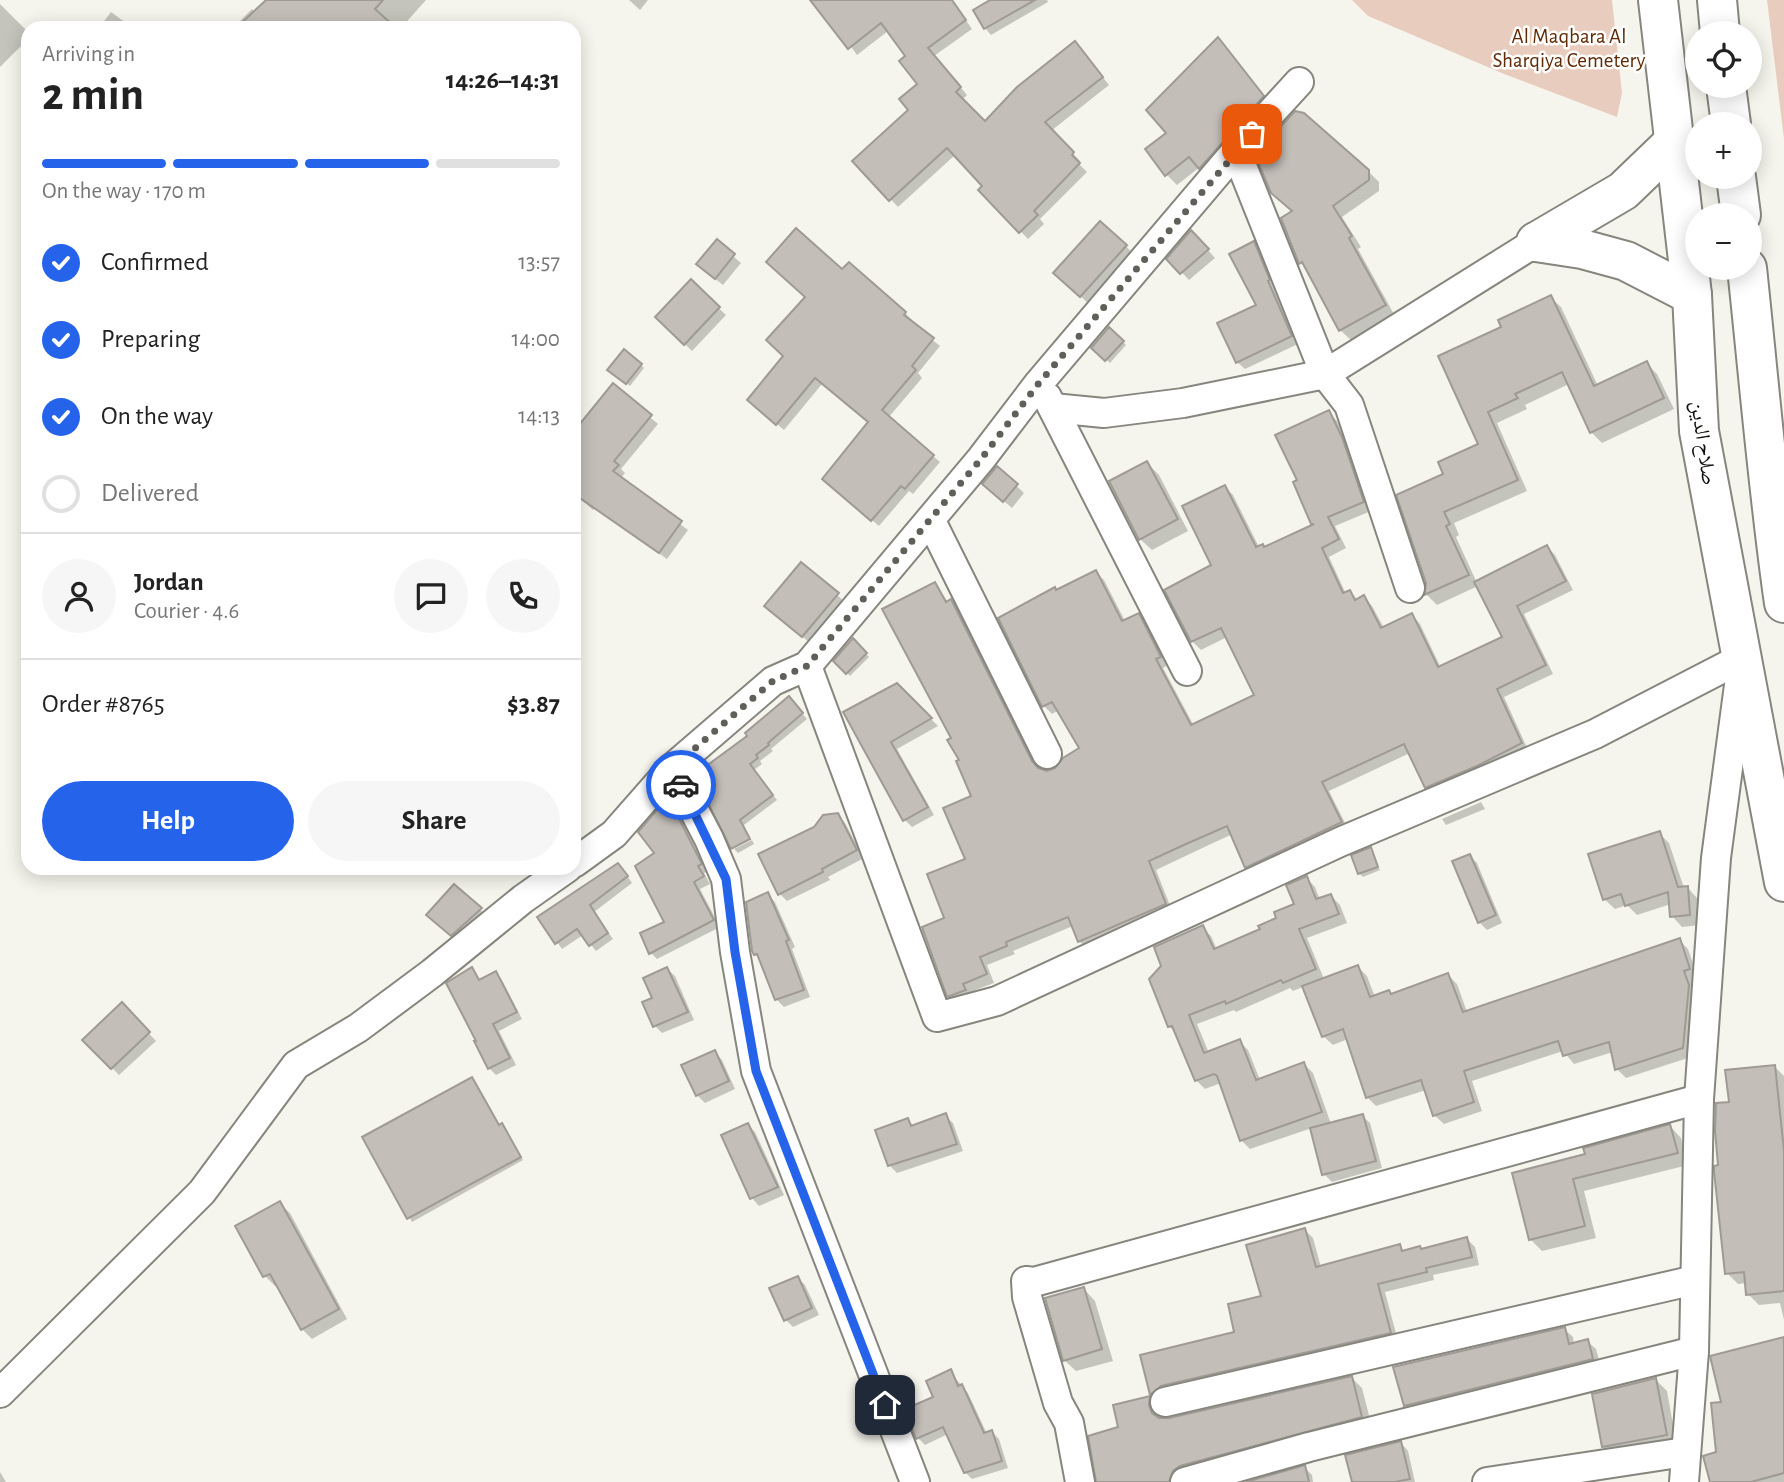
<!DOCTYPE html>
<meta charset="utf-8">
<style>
:root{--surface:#fff;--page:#f6f6f6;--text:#222;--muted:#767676;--line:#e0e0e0;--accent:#2563eb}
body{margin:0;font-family:"Alegreya Sans","Noto Naskh Arabic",sans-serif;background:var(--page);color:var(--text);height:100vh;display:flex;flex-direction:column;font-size:26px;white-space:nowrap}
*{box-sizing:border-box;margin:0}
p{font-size:23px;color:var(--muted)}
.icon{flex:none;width:38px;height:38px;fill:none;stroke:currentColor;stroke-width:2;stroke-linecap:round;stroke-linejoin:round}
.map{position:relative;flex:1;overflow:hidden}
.sheet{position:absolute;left:21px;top:21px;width:560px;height:854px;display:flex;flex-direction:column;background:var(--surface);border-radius:21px;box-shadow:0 4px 18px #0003}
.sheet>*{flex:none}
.fabs{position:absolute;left:1685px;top:21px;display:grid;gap:14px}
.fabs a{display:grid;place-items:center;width:77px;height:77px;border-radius:50%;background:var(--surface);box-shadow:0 4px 18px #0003;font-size:35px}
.pin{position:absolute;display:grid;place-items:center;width:60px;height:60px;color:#fff;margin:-30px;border-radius:14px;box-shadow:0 4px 10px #0006}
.courier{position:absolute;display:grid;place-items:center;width:70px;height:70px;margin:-35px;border:5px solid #2563eb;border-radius:50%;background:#fff;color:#222;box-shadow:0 2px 9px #0007}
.headline em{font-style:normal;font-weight:700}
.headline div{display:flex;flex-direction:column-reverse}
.headline{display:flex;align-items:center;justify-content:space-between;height:119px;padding:0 21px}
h1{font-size:46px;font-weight:700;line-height:52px}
.bar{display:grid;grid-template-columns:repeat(4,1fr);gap:10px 7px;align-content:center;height:84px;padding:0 21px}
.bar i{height:9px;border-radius:5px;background:var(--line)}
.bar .current{background:var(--accent)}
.bar p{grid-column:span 4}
.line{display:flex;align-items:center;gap:18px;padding:0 21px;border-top:2px solid var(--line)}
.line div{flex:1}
.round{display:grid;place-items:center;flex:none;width:74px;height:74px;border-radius:37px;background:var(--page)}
ol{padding:0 21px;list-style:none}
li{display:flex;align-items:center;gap:21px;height:77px}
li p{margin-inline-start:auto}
li .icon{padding:7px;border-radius:50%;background:var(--accent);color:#fff;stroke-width:4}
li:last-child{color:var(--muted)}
li i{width:38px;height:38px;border:4px solid var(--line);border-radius:50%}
.cta{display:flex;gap:14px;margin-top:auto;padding:14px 21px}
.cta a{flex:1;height:80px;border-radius:42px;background:var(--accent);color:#fff;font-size:28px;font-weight:700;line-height:80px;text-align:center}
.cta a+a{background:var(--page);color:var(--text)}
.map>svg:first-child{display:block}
.green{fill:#e8cdbf}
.shadow{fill:#0003}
.building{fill:#c3beb8;stroke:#9f9a94;stroke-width:2}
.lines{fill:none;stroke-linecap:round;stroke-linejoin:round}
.street-casing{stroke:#86867e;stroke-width:32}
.highway-casing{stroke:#86867e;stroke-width:42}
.street{stroke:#fff;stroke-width:28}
.highway{stroke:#fff;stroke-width:38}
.done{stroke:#60605b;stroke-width:7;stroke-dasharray:0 12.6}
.route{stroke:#2563eb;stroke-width:9}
.labels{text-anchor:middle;stroke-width:5;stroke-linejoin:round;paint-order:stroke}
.park-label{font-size:21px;fill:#5f2a05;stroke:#fff}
.street-label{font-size:21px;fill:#10100d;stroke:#fff}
</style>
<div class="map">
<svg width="1784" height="1482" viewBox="0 0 1784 1482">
<rect width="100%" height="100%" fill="#f6f5ed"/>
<!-- green -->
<g class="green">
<polygon points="1352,0 1612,0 1622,93 1617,117 1504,74 1368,16"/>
<polygon points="1767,0 1784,0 1784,139"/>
</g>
<!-- shadow -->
<g class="shadow">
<polygon points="269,0 426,0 401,28 233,28 252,9 255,12"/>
<polygon points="629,0 648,0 640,10"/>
<polygon points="817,0 952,0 972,29 934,56 967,95 962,100 985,124 1082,51 1109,85 1051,131 1080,161 1078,163 1087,172 1040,219 1044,224 1028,239 981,190 984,186 955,155 898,207 855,161 910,110 919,84 907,57 888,31 857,55"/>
<polygon points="994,0 1047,0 1048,2 991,35 985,28"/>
<polygon points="0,4 28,32 28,39 0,67"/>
<polygon points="111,12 133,28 99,28"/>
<polygon points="1218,40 1274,107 1211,178 1200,167 1177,185 1166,174 1169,133"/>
<polygon points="1368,171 1379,182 1379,191 1342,217 1361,247 1358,249 1395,316 1351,340 1340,330 1309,271 1301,263 1283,219"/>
<polygon points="1198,239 1215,258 1189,280 1169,259"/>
<polygon points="717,242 741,263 723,285 705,271"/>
<polygon points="1254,243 1261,250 1276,288 1274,289 1298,344 1245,369 1237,362 1259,306"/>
<polygon points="1126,246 1133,254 1088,303 1062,280"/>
<polygon points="842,272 905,313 912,320 910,322 940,346 918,373 922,378 888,418 940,462 913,494 909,491 879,526 831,485 870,423 822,384 784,430 756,406 786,356"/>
<polygon points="691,282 726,315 692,351 657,317"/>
<polygon points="1550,297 1561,307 1598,386 1646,363 1657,374 1674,409 1602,443 1591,432 1569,384 1525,405 1527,409 1497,423 1527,491 1454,523 1459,535 1456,537 1477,583 1547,547 1555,555 1573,590 1524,614 1553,674 1504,697 1529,752 1435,795 1427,787 1410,753 1329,791 1349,831 1255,875 1247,867 1233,834 1213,843 1156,870 1173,913 1088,949 1079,941 1073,926 1013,951 1015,954 987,965 994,983 970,992 973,999 957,1004 949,996 947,919 968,860 974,796 953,738 935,584 948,602 951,601 959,609 1039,770 1047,772 1056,770 1081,749 1059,710 1052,714 1044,706 1056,592 1095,572 1104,580 1125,621 1138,615 1147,624 1168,665 1163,668 1194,726 1257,696 1227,637 1201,650 1192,641 1213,566 1225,487 1233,495 1259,547 1265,548 1315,525 1313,523 1329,413 1337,421 1350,447 1371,511 1335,526 1346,548 1329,557 1346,594 1350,592 1358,600 1364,597 1372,606 1384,628 1412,615 1420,624 1441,668 1504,637 1478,586 1437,605 1426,594 1428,583 1446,475 1480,445 1504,328"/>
<polygon points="1109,329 1126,345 1110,363 1093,347"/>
<polygon points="641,365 644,368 630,386 613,373"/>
<polygon points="613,386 658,424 621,469 625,473 620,479 688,530 667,559 595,508 593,510 574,493 574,433"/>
<polygon points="1147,463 1159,475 1188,531 1152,550 1140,539"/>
<polygon points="997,468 1024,493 1012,508 992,491"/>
<polygon points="837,595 845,602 810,643 774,613"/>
<polygon points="853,640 869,657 850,676 835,661"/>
<polygon points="897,685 938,726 897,749 934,815 912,827 905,820 846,713"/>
<polygon points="794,704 807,719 771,749 773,751 760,761 762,764 754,770 777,800 744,825 750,837 732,846 696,775"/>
<polygon points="669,800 675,806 707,872 704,873 710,884 700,889 720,927 657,959 651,953 666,923 657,853"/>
<polygon points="1481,802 1485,809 1446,825 1442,819"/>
<polygon points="837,815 845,823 864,858 828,877 830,880 787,901 780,894"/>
<polygon points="1659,833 1669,843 1684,888 1687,887 1697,898 1700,925 1682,927 1672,916 1671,904 1637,915 1627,905 1615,909 1604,899"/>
<polygon points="752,840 754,844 738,853 734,849"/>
<polygon points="1370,849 1380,870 1363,877 1359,873"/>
<polygon points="1470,856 1477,863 1502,923 1487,930 1479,922"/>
<polygon points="624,871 632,883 594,912 613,939 596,951 583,935 562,949 540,918"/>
<polygon points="1306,878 1315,887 1320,900 1331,896 1340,905 1347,923 1307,938 1324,979 1358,967 1367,976 1375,997 1389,992 1392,995 1448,975 1457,984 1467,1012 1679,940 1688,949 1698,978 1692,980 1697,995 1691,1057 1626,1078 1617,1069 1613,1052 1574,1064 1563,1051 1472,1081 1482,1111 1444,1124 1434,1115 1426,1090 1376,1106 1367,1097 1348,1039 1333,1045 1323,1036 1305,986 1293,991 1290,988 1236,1012 1234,1010 1197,1024 1209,1053 1239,1041 1248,1050 1260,1080 1304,1064 1313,1073 1331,1124 1362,1116 1370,1123 1382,1168 1332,1182 1324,1174 1312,1128 1250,1149 1241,1140 1221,1083 1205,1089 1196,1080 1177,1034 1169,1026 1202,927 1211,936 1217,950 1262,930 1296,905"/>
<polygon points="454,886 488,917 459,943 436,923"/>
<polygon points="767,894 775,902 795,947 792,949 810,997 784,1007 776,999 762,961 755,954"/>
<polygon points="472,969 481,981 495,973 502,980 522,1019 499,1031 516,1065 496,1075 489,1068"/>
<polygon points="667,969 675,976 694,1020 662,1033 655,1026 655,999"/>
<polygon points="122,1005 156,1041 119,1075 85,1040"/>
<polygon points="714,1052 722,1060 735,1089 705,1103 697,1095"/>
<polygon points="1774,1066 1784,1076 1784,1320 1780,1303 1759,1305 1748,1294 1747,1283 1738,1284 1727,1273 1720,1167 1731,1104"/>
<polygon points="945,1116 953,1123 963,1151 897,1173 889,1165 908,1120 915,1127"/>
<polygon points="748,1125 755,1132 784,1195 759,1206 752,1198"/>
<polygon points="1670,1126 1681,1138 1688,1165 1584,1191 1596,1238 1542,1251 1530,1239 1587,1156"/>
<polygon points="500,1127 505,1129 523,1160 412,1222 364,1138"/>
<polygon points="280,1204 290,1213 347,1319 312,1339 302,1329 277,1285 275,1286 265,1276"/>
<polygon points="1305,1230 1313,1238 1321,1267 1400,1246 1405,1252 1422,1250 1467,1239 1475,1247 1479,1265 1433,1275 1434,1280 1385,1292 1398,1341 1160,1402 1152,1394 1142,1356 1236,1333 1263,1297"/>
<polygon points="798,1278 805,1285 819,1315 793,1327 786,1320"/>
<polygon points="1084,1289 1095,1301 1113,1361 1076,1371 1064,1360"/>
<polygon points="1564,1329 1573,1337 1574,1345 1587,1341 1596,1349 1601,1367 1414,1414 1405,1405"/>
<polygon points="1784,1339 1784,1482 1711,1482 1718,1453 1723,1404"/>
<polygon points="950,1372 968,1393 987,1434 992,1432 999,1439 1008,1468 972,1479 965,1472 948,1434 925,1445 918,1438 935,1397"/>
<polygon points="1352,1378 1362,1388 1372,1427 1182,1482 1098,1482 1120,1428 1149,1398 1159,1408 1160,1419 1169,1420"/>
<polygon points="1656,1380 1667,1391 1677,1447 1615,1458 1603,1446"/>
<polygon points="1401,1443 1408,1451 1415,1482 1353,1482"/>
<polygon points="1304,1467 1312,1475 1313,1482 1253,1482"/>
<polygon points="0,1472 6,1482 0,1482"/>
</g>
<!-- building -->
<g class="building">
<polygon points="266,0 383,0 375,9 396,28 236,28"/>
<polygon points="810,0 952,0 966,20 928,48 961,87 956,92 985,121 1017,87 1075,41 1103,77 1045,122 1074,152 1072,155 1080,163 1034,211 1038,215 1019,233 978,190 982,186 947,148 889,201 852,161 908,110 899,99 917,84 899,61 905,56 881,23 848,49"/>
<polygon points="990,0 1035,0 984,29 973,10"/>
<polygon points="1218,37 1264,96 1199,169 1189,157 1165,176 1145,149 1166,133 1146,110"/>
<polygon points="1295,111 1304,113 1369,170 1369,180 1333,206 1352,236 1349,238 1386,305 1339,331 1302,262 1299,264 1281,218 1292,211 1271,193 1255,155"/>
<polygon points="1100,221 1127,245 1080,297 1053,273"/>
<polygon points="796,228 842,269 849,262 906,312 904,315 934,338 912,366 916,370 882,410 934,455 905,489 901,486 871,521 822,479 868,422 815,378 776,425 747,400 783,356 766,340 805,297 766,262"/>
<polygon points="1191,230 1209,249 1180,274 1166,259"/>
<polygon points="717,239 735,254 715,279 696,264"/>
<polygon points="1254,241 1270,280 1268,281 1292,336 1236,363 1217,323 1256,305 1229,254"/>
<polygon points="691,279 720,307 684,345 655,317"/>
<polygon points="1551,295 1594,386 1647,361 1664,398 1590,433 1562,372 1515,394 1518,398 1488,412 1518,480 1444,512 1450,524 1446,526 1469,575 1424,595 1426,583 1396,495 1443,474 1438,462 1478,444 1438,356 1501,327 1498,320"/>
<polygon points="1109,327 1124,341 1105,361 1091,348"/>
<polygon points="624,349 642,364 626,384 607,370"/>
<polygon points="613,383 652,415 614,461 619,465 613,471 682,521 659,553 574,494 574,431"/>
<polygon points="1329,410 1342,437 1364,502 1328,517 1339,539 1322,548 1343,593 1350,590 1355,600 1364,595 1381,628 1412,613 1438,667 1502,637 1474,582 1547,545 1566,581 1517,606 1546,665 1497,689 1522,743 1477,766 1425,788 1404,744 1322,782 1342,822 1245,868 1227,826 1186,844 1149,861 1166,904 1078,942 1068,917 1006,942 1007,946 980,957 987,974 963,984 966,990 947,997 922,927 944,918 927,874 965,859 943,808 971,796 956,761 959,760 947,740 951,738 882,609 935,582 946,602 951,599 1032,761 1038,768 1047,771 1055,768 1063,758 1079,748 1052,702 1042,707 998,618 1055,587 1056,590 1096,570 1122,621 1139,613 1161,657 1156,659 1191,725 1254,695 1221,628 1191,642 1164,590 1211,565 1182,506 1225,485 1256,547 1263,544 1264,547 1314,524 1311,524 1293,482 1297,480 1275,435"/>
<polygon points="1147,461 1178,519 1139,540 1109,481"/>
<polygon points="997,466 1018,484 1003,502 982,484"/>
<polygon points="801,562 839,593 802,637 764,606"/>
<polygon points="853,638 867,653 846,674 833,661"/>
<polygon points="897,683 932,718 891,742 928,807 903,821 843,712"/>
<polygon points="789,696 803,713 768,743 769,745 756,755 758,758 750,764 773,795 740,820 750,839 731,849 694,775 747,736 745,733"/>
<polygon points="668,797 702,864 698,866 704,876 694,882 714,920 649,954 640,933 664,922 635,866 654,853 638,832"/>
<polygon points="838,813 857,850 822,869 823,872 778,895 758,854 814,827 823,815"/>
<polygon points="1660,831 1678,887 1688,886 1690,915 1670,917 1668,892 1625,906 1621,894 1603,900 1588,854"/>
<polygon points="1371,847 1378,867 1358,874 1351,855"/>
<polygon points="1470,854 1496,915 1478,923 1452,861"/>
<polygon points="618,863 628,876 590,905 608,933 589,946 577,929 555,944 537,917"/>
<polygon points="1307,876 1316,899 1331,894 1339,914 1299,929 1316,969 1283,983 1281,980 1226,1004 1225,1001 1189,1015 1204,1053 1240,1039 1256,1080 1304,1062 1322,1112 1240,1141 1217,1076 1214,1074 1195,1081 1172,1026 1168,1027 1149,979 1161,966 1154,947 1203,925 1214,949 1260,929 1258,926 1276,918 1274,912 1294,904 1286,885"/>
<polygon points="454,884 482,908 451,936 426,915"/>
<polygon points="768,892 789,940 786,941 804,990 775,1000 757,954 754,955 752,951 746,902"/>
<polygon points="1680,938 1690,969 1684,971 1689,985 1683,1048 1615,1070 1609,1042 1563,1056 1558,1041 1464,1071 1474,1102 1433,1116 1421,1080 1366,1098 1343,1029 1322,1037 1302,986 1358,965 1370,997 1389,990 1391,994 1448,973 1463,1012"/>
<polygon points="472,967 479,980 496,971 517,1012 493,1024 510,1058 488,1069 474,1041 476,1041 446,983"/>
<polygon points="667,967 688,1012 653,1027 642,1002 652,998 643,978"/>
<polygon points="122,1002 150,1032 111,1069 82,1040"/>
<polygon points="715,1050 729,1081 696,1096 681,1065"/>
<polygon points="1775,1065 1784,1151 1784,1291 1746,1295 1744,1272 1725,1274 1714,1171 1714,1166 1718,1165 1715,1131 1716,1103 1729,1102 1725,1070"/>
<polygon points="472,1077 499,1125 502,1123 521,1157 407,1219 362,1137"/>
<polygon points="946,1113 957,1144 888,1166 875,1130 908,1118 911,1126"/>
<polygon points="1363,1114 1376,1161 1322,1175 1310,1128"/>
<polygon points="748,1123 778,1187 750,1199 721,1135"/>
<polygon points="1670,1124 1678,1153 1573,1179 1585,1226 1529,1240 1512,1173 1585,1154 1583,1148"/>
<polygon points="280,1201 339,1309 301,1330 270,1274 263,1277 235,1226"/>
<polygon points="1305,1228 1316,1267 1400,1244 1402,1251 1420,1246 1421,1249 1467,1237 1472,1257 1426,1268 1427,1272 1378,1284 1391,1333 1161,1386 1150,1395 1140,1355 1234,1332 1228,1304 1261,1296 1246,1245"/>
<polygon points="798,1276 812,1308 784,1321 769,1288"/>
<polygon points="1084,1287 1102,1349 1063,1361 1045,1298"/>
<polygon points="1565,1327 1569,1344 1588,1339 1593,1359 1404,1406 1393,1367"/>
<polygon points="1784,1337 1784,1473 1751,1482 1710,1482 1703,1456 1716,1452 1711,1403 1721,1402 1710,1356"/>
<polygon points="951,1369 958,1386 962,1384 984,1433 992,1430 1002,1461 964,1473 943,1427 916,1439 905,1409 933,1397 926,1381"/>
<polygon points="1352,1376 1362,1417 1180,1466 1173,1471 1169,1482 1096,1482 1088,1436 1118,1427 1113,1405 1150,1396 1149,1405 1152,1413 1159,1418 1169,1418"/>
<polygon points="1656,1378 1667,1435 1602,1447 1592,1394"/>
<polygon points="1401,1441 1410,1479 1395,1482 1352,1482 1345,1455"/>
<polygon points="1305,1465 1309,1482 1246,1482"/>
</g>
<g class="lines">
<!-- street casing -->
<g class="street-casing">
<g id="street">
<polyline points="1236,151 1325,374 1349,405 1410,588"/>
<polyline points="1047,397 1187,671"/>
<polyline points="1053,408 1104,413 1183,403 1325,374 1536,242"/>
<polyline points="931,521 1047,754"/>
<polyline points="807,666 937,1017 997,1001 1340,842 1595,734 1742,658"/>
<polyline points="672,768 709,839 726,879 735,952 756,1071 915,1482"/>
<polyline points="574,863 614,834 672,768 773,681 807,666 981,459 1039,383 1236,151 1299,82"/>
<polyline points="0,1393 202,1192 296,1065 358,1028 432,973 523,899 567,868"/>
<polyline points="1165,1402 1695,1280"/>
<polyline points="1080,1482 1069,1423 1058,1403 1027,1297 1026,1281 1034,1282 1699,1099"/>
<polyline points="1185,1482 1309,1447 1694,1351"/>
<polyline points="1487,1482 1685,1452"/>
<polyline points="1684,1482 1694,1351 1699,1099 1716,858 1739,685"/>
</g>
</g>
<!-- highway casing -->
<g class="highway-casing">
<g id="highway">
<polyline points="1658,0 1692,295 1699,431 1784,882"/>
<polyline points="1717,0 1720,33"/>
<polyline points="1726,86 1731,124"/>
<polyline points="1736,177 1741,215"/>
<polyline points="1536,242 1623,191 1675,141"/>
<polyline points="1536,242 1582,249 1626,261 1692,295"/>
<path d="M1747 268C1759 380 1768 492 1784 603"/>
</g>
</g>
<!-- street -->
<use href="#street" class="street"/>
<!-- highway -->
<use href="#highway" class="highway"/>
</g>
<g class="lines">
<!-- done -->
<polyline class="done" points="681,785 672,768 773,681 807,666 981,459 1039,383 1252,134"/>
<!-- route -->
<polyline class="route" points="681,785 726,879 735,952 756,1071 885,1405"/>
</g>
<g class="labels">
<!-- park labels -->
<g class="park-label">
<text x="1569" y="43">Al Maqbara Al<tspan x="1569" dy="24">Sharqiya Cemetery</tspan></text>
</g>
<!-- street labels -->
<g class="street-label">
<text transform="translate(1704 443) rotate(82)" y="7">صلاح الدين</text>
</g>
</g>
</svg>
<div class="fabs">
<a><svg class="icon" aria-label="locate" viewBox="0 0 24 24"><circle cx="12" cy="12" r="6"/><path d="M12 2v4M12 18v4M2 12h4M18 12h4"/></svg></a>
<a>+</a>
<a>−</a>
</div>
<div class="pin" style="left:1252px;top:134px;background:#ea580c"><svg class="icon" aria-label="bag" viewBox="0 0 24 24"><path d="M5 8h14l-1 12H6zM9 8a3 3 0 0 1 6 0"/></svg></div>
<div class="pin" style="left:885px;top:1405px;background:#1f2937"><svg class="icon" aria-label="home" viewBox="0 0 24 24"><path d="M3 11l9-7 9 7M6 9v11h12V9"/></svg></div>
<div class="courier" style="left:681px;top:785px"><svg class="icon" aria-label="car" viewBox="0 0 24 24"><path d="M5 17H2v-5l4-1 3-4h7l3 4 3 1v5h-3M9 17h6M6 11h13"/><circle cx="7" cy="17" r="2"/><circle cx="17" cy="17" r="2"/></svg></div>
<section class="sheet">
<div class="headline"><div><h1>2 min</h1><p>Arriving in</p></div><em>14:26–14:31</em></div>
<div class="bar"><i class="current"></i><i class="current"></i><i class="current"></i><i></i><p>On the way · 170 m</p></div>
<ol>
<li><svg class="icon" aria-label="check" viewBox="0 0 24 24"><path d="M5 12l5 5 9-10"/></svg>Confirmed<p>13:57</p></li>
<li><svg class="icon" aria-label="check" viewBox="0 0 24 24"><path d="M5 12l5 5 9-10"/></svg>Preparing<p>14:00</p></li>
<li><svg class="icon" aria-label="check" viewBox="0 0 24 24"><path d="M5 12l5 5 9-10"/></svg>On the way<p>14:13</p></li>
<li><i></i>Delivered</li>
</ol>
<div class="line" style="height:126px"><a class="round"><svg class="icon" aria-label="person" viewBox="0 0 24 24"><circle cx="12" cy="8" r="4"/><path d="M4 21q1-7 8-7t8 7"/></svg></a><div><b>Jordan</b><p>Courier · 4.6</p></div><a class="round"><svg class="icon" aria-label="chat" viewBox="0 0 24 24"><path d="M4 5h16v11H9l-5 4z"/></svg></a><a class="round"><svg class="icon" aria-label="phone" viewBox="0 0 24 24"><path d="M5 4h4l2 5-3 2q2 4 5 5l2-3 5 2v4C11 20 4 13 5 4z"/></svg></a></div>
<div class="line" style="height:91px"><div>Order #8765</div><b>$3.87</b></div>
<div class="cta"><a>Help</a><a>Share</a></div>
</section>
</div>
